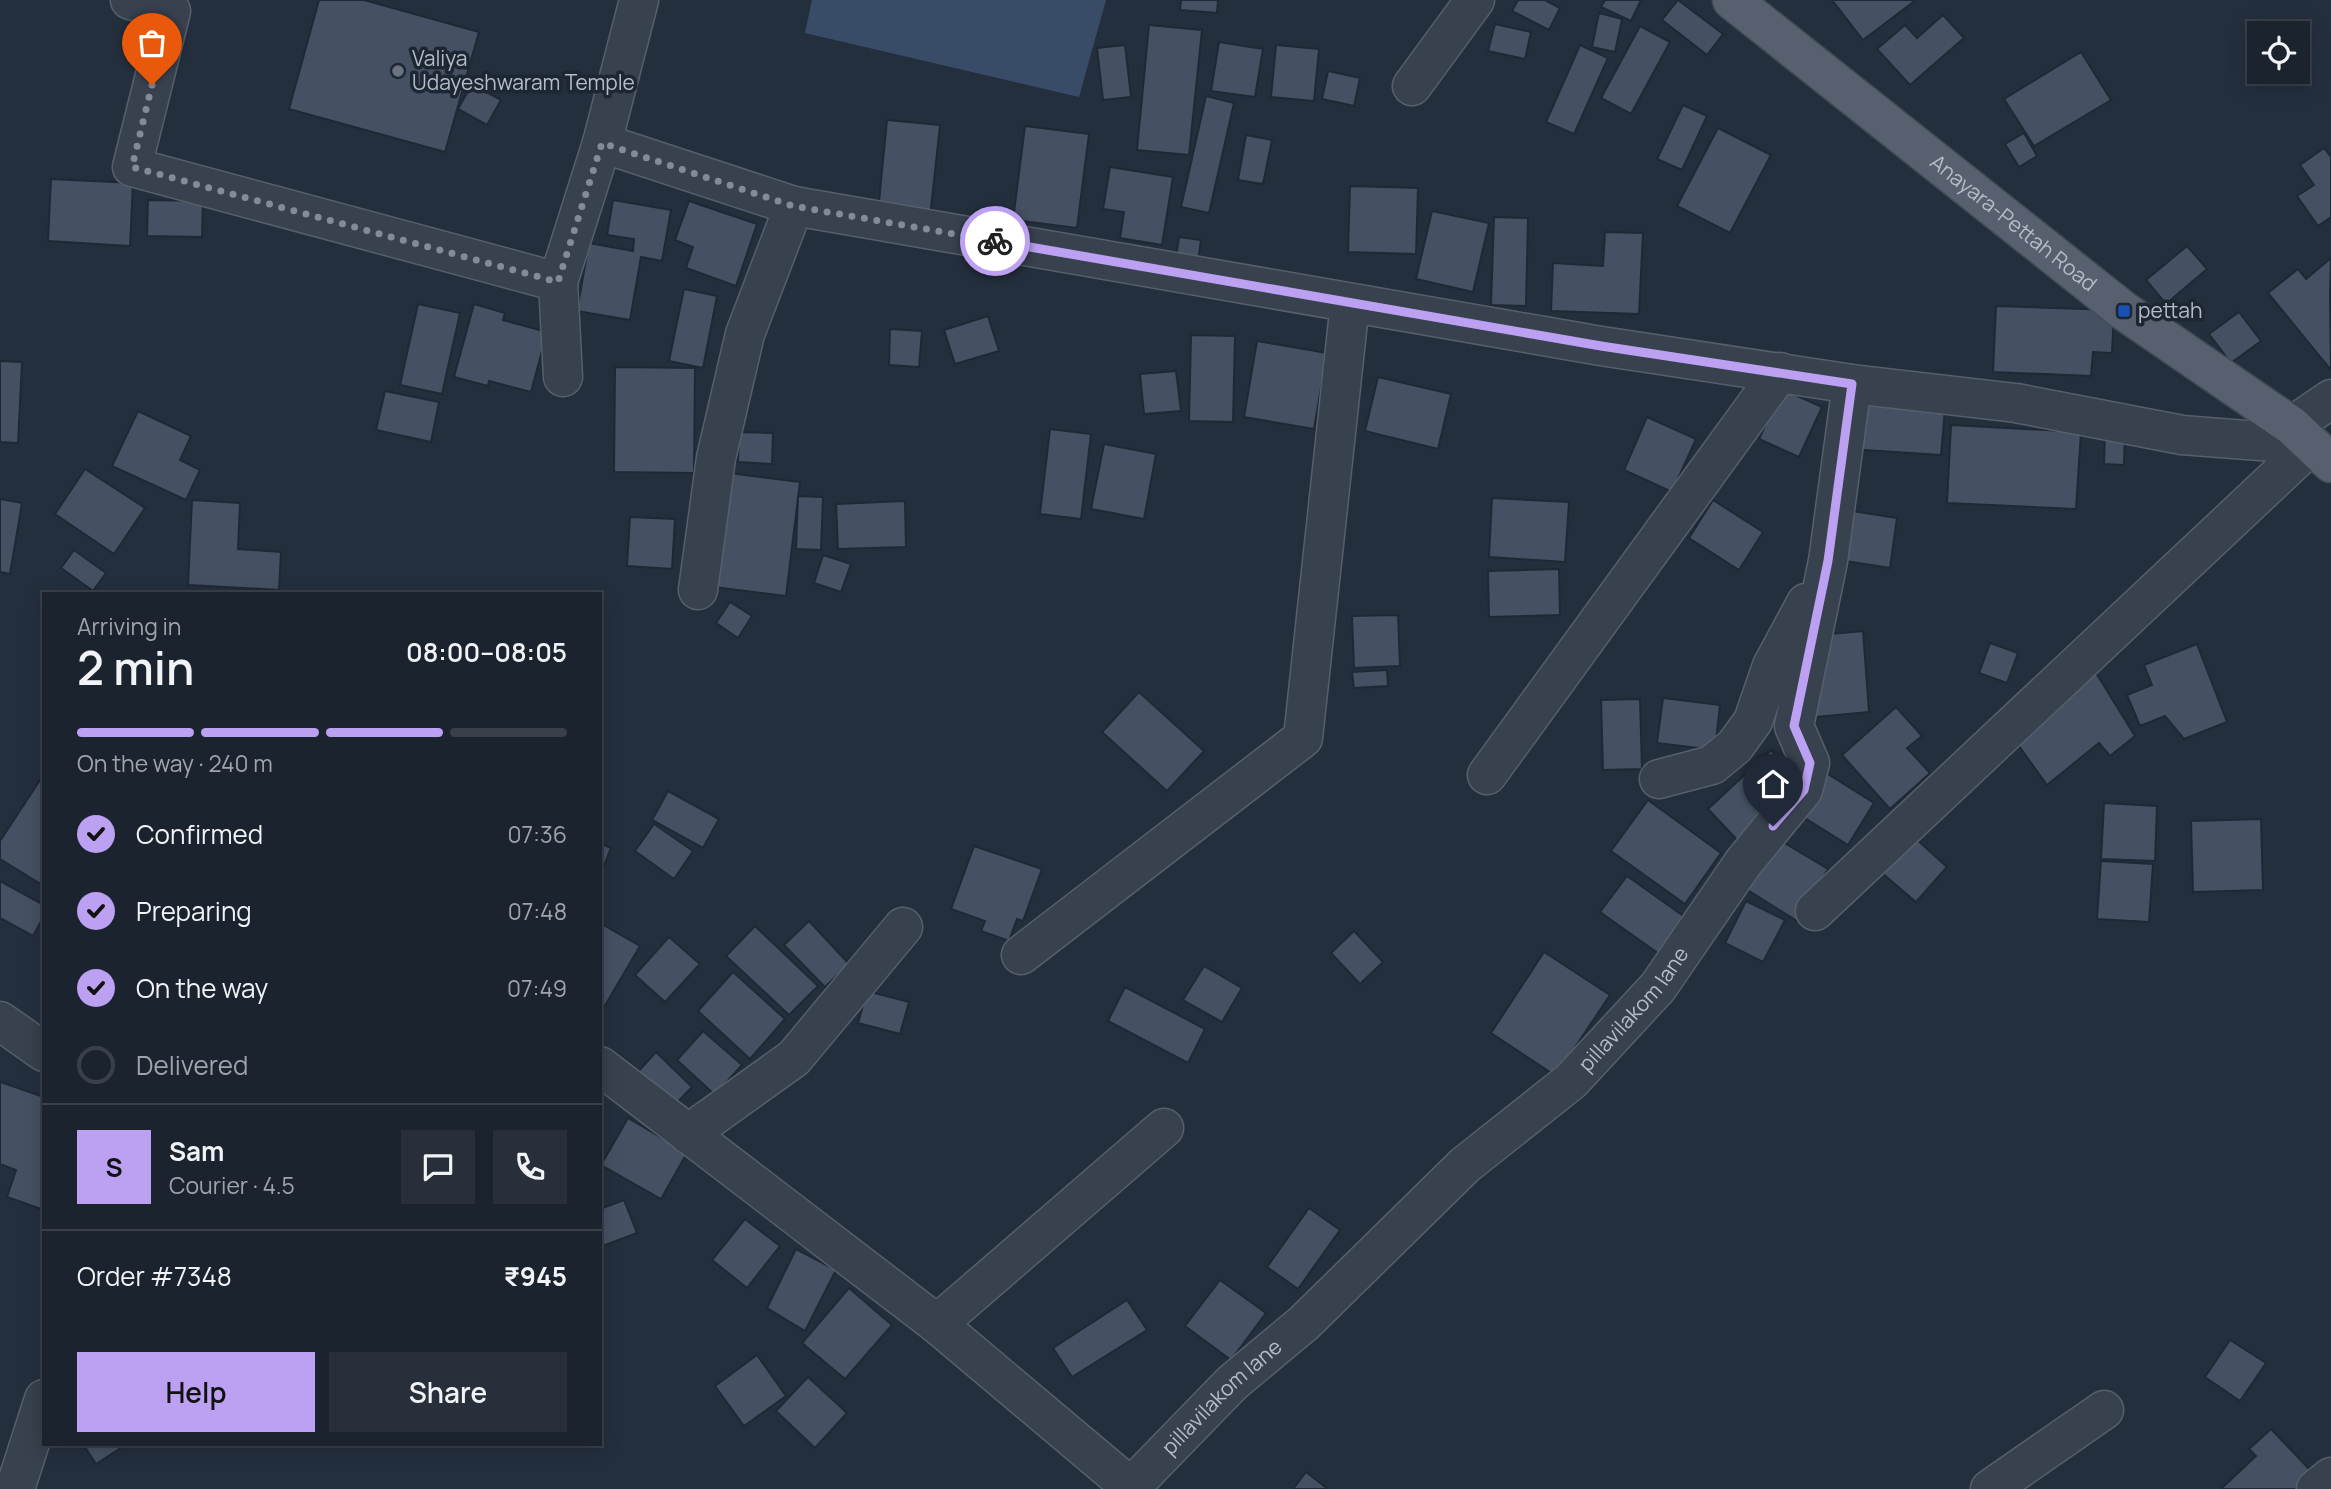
<!DOCTYPE html>
<meta charset="utf-8">
<style>
:root{--surface:#1b232e;--page:#282f3a;--text:#f1f3f6;--muted:#a0a4aa;--line:#39404a;--accent:#bca0f2}
body{margin:0;font-family:Manrope,sans-serif;background:var(--page);color:var(--text);height:100vh;display:flex;flex-direction:column;font-size:26px;white-space:nowrap}
*{box-sizing:border-box;margin:0}
p{font-size:23px;color:var(--muted)}
.icon{flex:none;width:38px;height:38px;fill:none;stroke:currentColor;stroke-width:2;stroke-linecap:round;stroke-linejoin:round}
.map{position:relative;flex:1;overflow:hidden}
.drawer{position:absolute;left:42px;top:592px;width:560px;height:854px;display:flex;flex-direction:column;background:var(--surface);border-radius:0px;box-shadow:0 4px 18px #0003,0 0 0 2px var(--line)}
.drawer>*{flex:none}
.fabs{position:absolute;left:2247px;top:21px;display:grid;gap:14px}
.fabs a{display:grid;place-items:center;width:63px;height:63px;border-radius:0px;background:var(--surface);box-shadow:0 4px 18px #0003,0 0 0 2px var(--line);font-size:35px}
.pin{position:absolute;display:grid;place-items:center;width:60px;height:60px;color:#fff;margin:-72px -30px;border-radius:50% 50% 50% 0;rotate:-45deg;box-shadow:0 0 7px #0007}
.pin .icon{rotate:45deg}
.courier{position:absolute;display:grid;place-items:center;width:70px;height:70px;margin:-35px;border:5px solid #bca0f2;border-radius:50%;background:#fff;color:#222;box-shadow:0 2px 9px #0007}
.summary em{font-style:normal;font-weight:600}
.summary div{display:flex;flex-direction:column-reverse}
.summary{display:flex;align-items:center;justify-content:space-between;height:119px;padding:0 35px}
h1{font-size:46px;font-weight:600;line-height:52px}
.bar{display:grid;grid-template-columns:repeat(4,1fr);gap:10px 7px;align-content:center;height:84px;padding:0 35px}
.bar i{height:9px;border-radius:5px;background:var(--line)}
.bar .on{background:var(--accent)}
.bar p{grid-column:span 4}
.line{display:flex;align-items:center;gap:18px;padding:0 35px;border-top:2px solid var(--line)}
.line div{flex:1}
.round{display:grid;place-items:center;flex:none;width:74px;height:74px;border-radius:0px;background:var(--page)}
ol{padding:0 35px;list-style:none}
li{display:flex;align-items:center;gap:21px;height:77px}
li p{margin-inline-start:auto}
li .icon{padding:7px;border-radius:50%;background:var(--accent);color:#111;stroke-width:4}
li:last-child{color:var(--muted)}
li i{width:38px;height:38px;border:4px solid var(--line);border-radius:50%}
.primary-button{display:flex;gap:14px;margin-top:auto;padding:14px 35px}
.primary-button a{flex:1;height:80px;border-radius:0px;background:var(--accent);color:#111;font-size:28px;font-weight:600;line-height:80px;text-align:center}
.primary-button a+a{background:var(--page);color:var(--text)}
.map>svg:first-child{display:block}
.water{fill:#394c67}
.building{fill:#455162;stroke:#1f2835;stroke-width:2}
.lines{fill:none;stroke-linecap:round;stroke-linejoin:round}
.minor-casing{stroke:#565f6c;stroke-width:41}
.major-casing{stroke:#414a57;stroke-width:41}
.minor{stroke:#38414e;stroke-width:38}
.major{stroke:#56606e;stroke-width:38}
.done{stroke:#828b98;stroke-width:7;stroke-dasharray:0 12.6}
.route{stroke:#bca0f2;stroke-width:9}
.worship-dot{fill:#6b7280;stroke:#1d2633;stroke-width:2.5}
.transit-dot{fill:#1a4fb4;stroke:#1d2633;stroke-width:2.5}
.labels{text-anchor:middle;stroke-width:7;stroke-linejoin:round;paint-order:stroke}
.poi-label{font-size:21px;fill:#b4bcc9;stroke:#1d2633;text-anchor:start}
.street-label{font-size:21px;fill:#b4bcc9;stroke:#1d2633}
</style>
<div class="map">
<svg width="2331" height="1489" viewBox="0 0 2331 1489">
<rect width="100%" height="100%" fill="#242f3e"/>
<!-- water -->
<polygon class="water" points="812,0 1106,0 1079,97 805,33"/>
<!-- building -->
<g class="building">
<polygon points="319,0 364,0 479,32 445,152 289,109"/>
<polygon points="1181,0 1218,0 1217,13 1180,10"/>
<polygon points="1518,0 1545,0 1560,8 1549,30 1512,11"/>
<polygon points="1605,0 1641,0 1631,21 1601,7"/>
<polygon points="1678,0 1723,34 1707,55 1662,20"/>
<polygon points="1832,0 1916,0 1863,40"/>
<polygon points="1599,13 1622,19 1615,52 1592,47"/>
<polygon points="1943,15 1964,38 1910,85 1877,49 1905,25 1917,38"/>
<polygon points="1495,24 1531,32 1525,59 1488,51"/>
<polygon points="1149,25 1202,30 1189,155 1137,150"/>
<polygon points="1640,26 1670,42 1631,114 1601,98"/>
<polygon points="1219,42 1263,49 1255,97 1211,91"/>
<polygon points="1125,45 1131,97 1103,100 1097,48"/>
<polygon points="1276,45 1319,49 1314,101 1271,97"/>
<polygon points="1580,45 1608,58 1574,134 1546,122"/>
<polygon points="2081,52 2111,100 2034,146 2004,99"/>
<polygon points="1328,71 1360,78 1354,106 1322,99"/>
<polygon points="472,84 501,100 487,125 458,109"/>
<polygon points="1206,96 1234,103 1209,213 1181,207"/>
<polygon points="1683,105 1707,116 1682,170 1657,159"/>
<polygon points="887,120 940,125 930,217 878,212"/>
<polygon points="1025,126 1089,134 1077,228 1013,220"/>
<polygon points="1718,128 1771,155 1730,233 1677,206"/>
<polygon points="2024,133 2037,156 2019,167 2005,144"/>
<polygon points="1246,135 1272,140 1263,184 1238,180"/>
<polygon points="2324,148 2331,157 2331,217 2318,226 2297,196 2314,185 2300,165"/>
<polygon points="1110,167 1173,177 1162,245 1120,238 1124,212 1103,209"/>
<polygon points="51,179 133,183 130,246 48,241"/>
<polygon points="1350,186 1418,188 1416,254 1348,252"/>
<polygon points="148,200 203,201 202,237 147,236"/>
<polygon points="613,200 671,210 662,261 641,257 630,320 577,311 589,243 633,251 634,239 607,235"/>
<polygon points="689,201 757,224 736,286 686,268 693,247 675,240"/>
<polygon points="1432,211 1489,223 1473,292 1416,279"/>
<polygon points="1494,217 1528,218 1526,306 1491,305"/>
<polygon points="1605,232 1643,233 1639,314 1551,311 1553,263 1603,266"/>
<polygon points="1179,237 1201,240 1197,268 1175,264"/>
<polygon points="2187,246 2207,269 2166,304 2146,280"/>
<polygon points="2331,258 2330,294 2331,370 2268,293 2298,269 2306,279"/>
<polygon points="684,289 717,296 703,368 669,361"/>
<polygon points="418,304 460,313 442,394 400,385"/>
<polygon points="474,304 505,313 503,320 547,332 531,392 489,381 488,386 454,377"/>
<polygon points="1996,306 2114,310 2112,353 2093,352 2091,376 1993,372"/>
<polygon points="2239,312 2261,341 2231,363 2209,334"/>
<polygon points="988,316 999,351 955,364 944,330"/>
<polygon points="890,329 922,331 919,367 889,365"/>
<polygon points="1191,335 1235,336 1233,422 1189,421"/>
<polygon points="1257,341 1327,353 1314,429 1244,417"/>
<polygon points="0,361 22,362 18,443 0,442"/>
<polygon points="615,367 695,368 694,473 614,472"/>
<polygon points="1176,371 1181,411 1144,414 1140,374"/>
<polygon points="1378,377 1451,394 1438,449 1365,431"/>
<polygon points="1782,389 1822,407 1799,457 1759,439"/>
<polygon points="385,391 439,402 431,442 376,430"/>
<polygon points="1853,402 1945,409 1941,455 1849,449"/>
<polygon points="138,411 191,436 180,460 200,470 186,500 112,466"/>
<polygon points="1647,417 1696,439 1672,492 1624,470"/>
<polygon points="1951,425 2081,432 2076,509 1947,503"/>
<polygon points="1050,429 1091,434 1081,519 1040,514"/>
<polygon points="739,432 773,433 772,464 738,462"/>
<polygon points="2105,434 2125,435 2124,465 2104,464"/>
<polygon points="1104,444 1156,454 1144,519 1091,509"/>
<polygon points="85,469 145,508 114,554 55,514"/>
<polygon points="721,472 800,482 786,596 714,587"/>
<polygon points="798,496 823,497 821,550 796,549"/>
<polygon points="1492,498 1569,502 1565,562 1489,557"/>
<polygon points="0,499 22,503 10,574 0,572"/>
<polygon points="192,500 240,503 238,549 281,552 279,590 188,585"/>
<polygon points="1713,500 1763,532 1739,570 1689,538"/>
<polygon points="905,501 906,547 838,549 836,504"/>
<polygon points="1833,508 1897,518 1890,568 1826,558"/>
<polygon points="630,517 675,519 672,569 627,566"/>
<polygon points="74,550 106,573 93,591 61,568"/>
<polygon points="823,555 851,564 841,592 814,583"/>
<polygon points="1559,569 1560,615 1489,617 1488,571"/>
<polygon points="730,602 752,616 738,638 716,623"/>
<polygon points="1398,615 1400,666 1354,668 1352,616"/>
<polygon points="1863,631 1869,712 1805,718 1798,637"/>
<polygon points="1990,643 2018,653 2007,683 1979,673"/>
<polygon points="2197,644 2227,722 2184,739 2165,716 2140,726 2127,695 2152,685 2144,665"/>
<polygon points="1387,670 1388,686 1354,688 1352,672"/>
<polygon points="2096,673 2135,736 2110,756 2099,743 2047,785 2011,735"/>
<polygon points="1139,692 1204,751 1167,791 1102,732"/>
<polygon points="1663,698 1720,705 1715,750 1657,743"/>
<polygon points="1640,699 1642,769 1603,770 1601,700"/>
<polygon points="1896,707 1922,736 1907,748 1930,773 1890,809 1842,755"/>
<polygon points="1771,750 1792,773 1767,795 1779,808 1741,844 1708,809"/>
<polygon points="1823,771 1874,803 1848,845 1797,813"/>
<polygon points="44,774 44,886 0,859 0,841"/>
<polygon points="668,791 719,819 703,848 652,820"/>
<polygon points="1648,800 1721,853 1685,904 1611,851"/>
<polygon points="2104,803 2157,806 2155,861 2101,859"/>
<polygon points="2261,819 2263,890 2193,892 2191,821"/>
<polygon points="654,824 693,851 674,879 635,851"/>
<polygon points="1914,837 1947,867 1916,902 1882,873"/>
<polygon points="1778,839 1828,869 1797,921 1746,889"/>
<polygon points="600,843 611,848 600,876"/>
<polygon points="974,846 1042,869 1023,921 1017,919 1009,941 981,931 985,921 951,909"/>
<polygon points="2101,861 2153,864 2149,922 2097,919"/>
<polygon points="1627,876 1689,920 1662,956 1600,912"/>
<polygon points="0,881 44,905 44,916 33,936 0,918"/>
<polygon points="1746,901 1785,920 1763,962 1725,943"/>
<polygon points="809,921 849,964 825,987 784,945"/>
<polygon points="600,923 640,946 600,1014"/>
<polygon points="755,926 818,986 789,1015 726,956"/>
<polygon points="1354,931 1383,962 1360,984 1331,953"/>
<polygon points="669,937 700,964 665,1002 635,975"/>
<polygon points="1544,952 1610,995 1556,1076 1491,1033"/>
<polygon points="1204,966 1242,988 1222,1022 1183,1000"/>
<polygon points="733,972 785,1019 750,1059 698,1011"/>
<polygon points="1125,987 1205,1029 1188,1063 1108,1021"/>
<polygon points="867,991 909,1002 900,1034 858,1023"/>
<polygon points="703,1031 742,1065 715,1095 677,1060"/>
<polygon points="656,1052 692,1087 671,1109 636,1074"/>
<polygon points="0,1082 44,1097 44,1210 7,1197 16,1170 0,1164"/>
<polygon points="628,1118 687,1153 661,1199 601,1165"/>
<polygon points="624,1200 637,1233 600,1247 600,1209"/>
<polygon points="1309,1208 1340,1230 1298,1289 1267,1267"/>
<polygon points="745,1219 780,1246 747,1288 712,1260"/>
<polygon points="796,1249 836,1270 805,1331 767,1308"/>
<polygon points="1220,1280 1266,1313 1231,1360 1185,1326"/>
<polygon points="849,1288 892,1325 845,1379 802,1343"/>
<polygon points="1127,1300 1147,1330 1072,1377 1053,1348"/>
<polygon points="2230,1340 2266,1363 2240,1401 2205,1377"/>
<polygon points="757,1355 786,1396 744,1426 715,1386"/>
<polygon points="808,1377 847,1413 815,1448 776,1411"/>
<polygon points="2271,1429 2314,1474 2298,1489 2221,1489 2256,1456 2249,1449"/>
<polygon points="83,1444 127,1444 96,1464"/>
<polygon points="1306,1472 1328,1489 1293,1489"/>
</g>
<g class="lines">
<!-- minor casing -->
<g class="minor-casing">
<g id="minor">
<polyline points="130,0 171,11 132,167 558,282 602,143 794,206 1601,346 1852,384 2016,403 2182,435 2311,445"/>
<polyline points="1412,86 1475,0"/>
<polyline points="602,143 639,0"/>
<polyline points="558,282 563,377"/>
<polyline points="2292,426 2331,399"/>
<polyline points="698,590 716,458 745,334 794,206"/>
<polyline points="1487,775 1780,372"/>
<polyline points="1659,779 1712,765 1735,746 1753,721 1772,666 1806,603"/>
<polyline points="1815,911 2311,445"/>
<polyline points="1021,955 1303,738 1350,303"/>
<polyline points="0,1021 44,1052"/>
<polyline points="600,1066 937,1324 1133,1489"/>
<polyline points="688,1134 794,1058 903,927"/>
<polyline points="937,1324 1164,1128"/>
<path id="s1" d="M1131 1487 1232 1383 1304 1323 1465 1165 1571 1081 1658 987 1743 863 1803 790 1810 763 1794 726 1828 561 1852 384"/>
<polyline points="15,1489 44,1399"/>
<polyline points="1990,1489 2104,1410"/>
<polyline points="2316,1489 2331,1477"/>
</g>
</g>
<!-- major casing -->
<g class="major-casing">
<g id="major">
<path id="s2" d="M1732 0 2124 311 2292 426 2331 463"/>
</g>
</g>
<!-- minor -->
<use href="#minor" class="minor"/>
<!-- major -->
<use href="#major" class="major"/>
</g>
<g class="lines">
<!-- done -->
<polyline class="done" points="152,85 132,167 558,282 602,143 793,206 995,241"/>
<!-- route -->
<polyline class="route" points="995,241 1601,346 1852,384 1828,561 1794,726 1810,763 1804,790 1773,826"/>
</g>
<!-- markers -->
<circle class="worship-dot" cx="398" cy="71" r="7"/>
<rect class="transit-dot" x="2117" y="304" width="14" height="14" rx="3.5"/>
<g class="labels">
<!-- poi labels -->
<g class="poi-label">
<text x="412" y="66">Valiya<tspan x="412" dy="24">Udayeshwaram Temple</tspan></text>
<text x="2138" y="318">pettah</text>
</g>
<!-- street labels -->
<g class="street-label">
<text dy="7" stroke="none"><textPath href="#s2" startOffset="359">Anayara-Pettah Road</textPath></text>
<text dy="7" stroke="none"><textPath href="#s1" startOffset="695">pillavilakom lane</textPath></text>
<text dy="7" stroke="none"><textPath href="#s1" startOffset="128">pillavilakom lane</textPath></text>
</g>
</g>
</svg>
<div class="fabs">
<a><svg class="icon" aria-label="locate" viewBox="0 0 24 24"><circle cx="12" cy="12" r="6"/><path d="M12 2v4M12 18v4M2 12h4M18 12h4"/></svg></a>
</div>
<div class="pin" style="left:152px;top:85px;background:#ea580c"><svg class="icon" aria-label="bag" viewBox="0 0 24 24"><path d="M5 8h14l-1 12H6zM9 8a3 3 0 0 1 6 0"/></svg></div>
<div class="pin" style="left:1773px;top:826px;background:#1f2937"><svg class="icon" aria-label="home" viewBox="0 0 24 24"><path d="M3 11l9-7 9 7M6 9v11h12V9"/></svg></div>
<div class="courier" style="left:995px;top:241px"><svg class="icon" aria-label="bike" viewBox="0 0 24 24"><circle cx="6" cy="16" r="4"/><circle cx="18" cy="16" r="4"/><path d="M6 16l4-8h5l3 8M10 8l3 8H6M13 5h3"/></svg></div>
<section class="drawer">
<div class="summary"><div><h1>2 min</h1><p>Arriving in</p></div><em>08:00–08:05</em></div>
<div class="bar"><i class="on"></i><i class="on"></i><i class="on"></i><i></i><p>On the way · 240 m</p></div>
<ol>
<li><svg class="icon" aria-label="check" viewBox="0 0 24 24"><path d="M5 12l5 5 9-10"/></svg>Confirmed<p>07:36</p></li>
<li><svg class="icon" aria-label="check" viewBox="0 0 24 24"><path d="M5 12l5 5 9-10"/></svg>Preparing<p>07:48</p></li>
<li><svg class="icon" aria-label="check" viewBox="0 0 24 24"><path d="M5 12l5 5 9-10"/></svg>On the way<p>07:49</p></li>
<li><i></i>Delivered</li>
</ol>
<div class="line" style="height:126px"><b class="round" style="background:var(--accent);color:#111">S</b><div><b>Sam</b><p>Courier · 4.5</p></div><a class="round"><svg class="icon" aria-label="chat" viewBox="0 0 24 24"><path d="M4 5h16v11H9l-5 4z"/></svg></a><a class="round"><svg class="icon" aria-label="phone" viewBox="0 0 24 24"><path d="M5 4h4l2 5-3 2q2 4 5 5l2-3 5 2v4C11 20 4 13 5 4z"/></svg></a></div>
<div class="line" style="height:91px"><div>Order #7348</div><b>₹945</b></div>
<div class="primary-button"><a>Help</a><a>Share</a></div>
</section>
</div>
